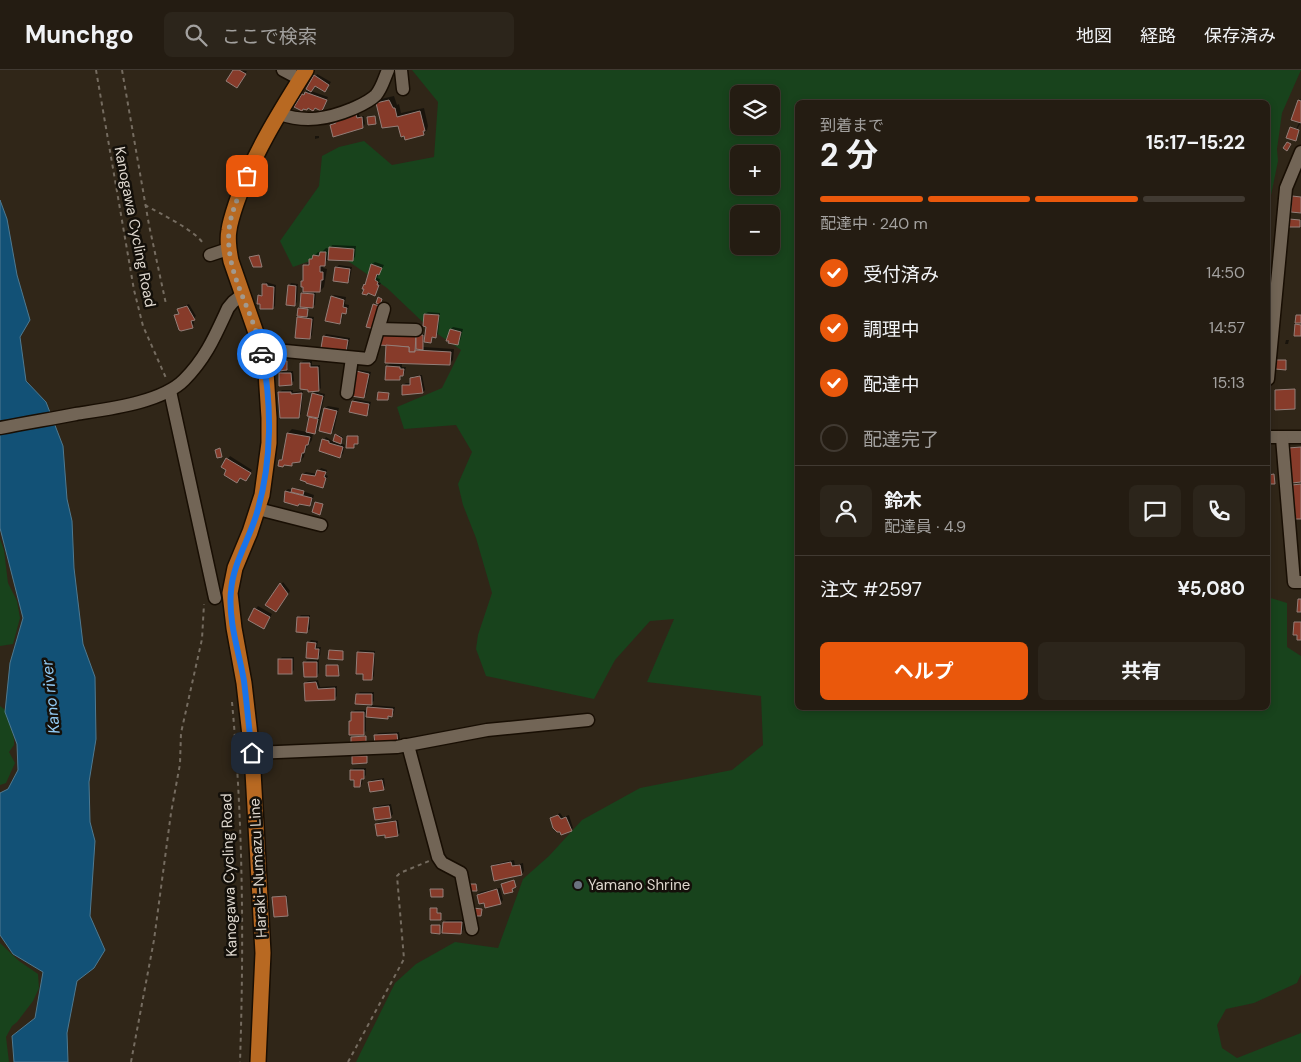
<!DOCTYPE html>
<html lang="ja">
<meta charset="utf-8">
<style>
:root{--surface:#241c12;--page:#2c251b;--text:#f1f3f6;--muted:#a3a19f;--line:#413a32;--accent:#ea580c}
body{margin:0;font-family:"DM Sans","Noto Sans JP",sans-serif;background:var(--page);color:var(--text);height:100vh;display:flex;flex-direction:column;font-size:19px;white-space:nowrap}
*{box-sizing:border-box;margin:0}
p{font-size:16px;color:var(--muted)}
.icon{flex:none;width:28px;height:28px;fill:none;stroke:currentColor;stroke-width:2;stroke-linecap:round;stroke-linejoin:round}
.map{position:relative;flex:1;overflow:hidden}
.drawer{position:absolute;left:795px;top:30px;width:475px;height:610px;display:flex;flex-direction:column;background:var(--surface);border-radius:8px;box-shadow:0 2px 8px #0003,0 0 0 1px var(--line)}
.drawer>*{flex:none}
.buttons{position:absolute;left:730px;top:15px;display:grid;gap:10px}
.buttons a{display:grid;place-items:center;width:50px;height:50px;border-radius:8px;background:var(--surface);box-shadow:0 2px 8px #0003,0 0 0 1px var(--line);font-size:25px}
.pin{position:absolute;display:grid;place-items:center;width:42px;height:42px;color:#fff;margin:-21px;border-radius:10px;box-shadow:0 2px 8px #0006}
.courier{position:absolute;display:grid;place-items:center;width:50px;height:50px;margin:-25px;border:4px solid #1a73e8;border-radius:50%;background:#fff;color:#222;box-shadow:0 1px 6px #0007}
.headline em{font-style:normal;font-weight:700}
.headline div{display:flex;flex-direction:column-reverse}
.headline{display:flex;align-items:center;justify-content:space-between;height:85px;padding:0 25px}
h1{font-size:32px;font-weight:700;line-height:38px}
.bar{display:grid;grid-template-columns:repeat(4,1fr);gap:8px 5px;align-content:center;height:60px;padding:0 25px}
.bar i{height:6px;border-radius:4px;background:var(--line)}
.bar .on{background:var(--accent)}
.bar p{grid-column:span 4}
.line{display:flex;align-items:center;gap:12px;padding:0 25px;border-top:1px solid var(--line)}
.line div{flex:1}
.round{display:grid;place-items:center;flex:none;width:52px;height:52px;border-radius:8px;background:var(--page)}
ol{padding:0 25px;list-style:none}
li{display:flex;align-items:center;gap:15px;height:55px}
li p{margin-inline-start:auto}
li .icon{padding:5px;border-radius:50%;background:var(--accent);color:#fff;stroke-width:4}
li:last-child{color:var(--muted)}
li i{width:28px;height:28px;border:2px solid var(--line);border-radius:50%}
.primary-button{display:flex;gap:10px;margin-top:auto;padding:10px 25px}
.primary-button a{flex:1;height:58px;border-radius:8px;background:var(--accent);color:#fff;font-size:20px;font-weight:700;line-height:58px;text-align:center}
.primary-button a+a{background:var(--page);color:var(--text)}
header{display:flex;align-items:center;gap:30px;box-sizing:border-box;height:70px;padding:0 25px;background:var(--surface);border-bottom:1px solid var(--line)}
header strong{font-size:24px}
nav{display:flex;gap:28px;margin-inline-start:auto;font-size:18px}
.search{width:350px;height:45px;background:var(--page);display:flex;align-items:center;gap:12px;box-sizing:border-box;padding:0 18px;border-radius:8px;color:var(--muted);font-size:19px}
.map>svg:first-child{display:block}
.green{fill:#18431c;fill-rule:evenodd}
.water{fill:#125176;stroke:#4f7990}
.shadow{fill:#0007}
.building{fill:#873b2a;stroke:#937e78}
.lines{fill:none;stroke-linecap:round;stroke-linejoin:round}
.minor-casing{stroke:#180e03;stroke-width:15}
.major-casing{stroke:#180e03;stroke-width:18}
.path{stroke:#756c60;stroke-width:2;stroke-dasharray:4 4;stroke-linecap:butt}
.minor{stroke:#726556;stroke-width:12}
.major{stroke:#b86922;stroke-width:15}
.done{stroke:#a1998e;stroke-width:5;stroke-dasharray:0 9}
.route{stroke:#1a73e8;stroke-width:6}
.worship-dot{fill:#6b7280;stroke:#14100a;stroke-width:2}
.labels{text-anchor:middle;stroke-width:5;stroke-linejoin:round;paint-order:stroke}
.street-label{font-size:15px;fill:#ded7ce;stroke:#14100a}
.poi-label{font-size:15px;fill:#ded7ce;stroke:#14100a;text-anchor:start}
.water-label{font-size:16px;font-style:italic;fill:#93ccf6;stroke:#14100a}
</style>
<header>
<strong>Munchgo</strong>
<div class="search"><svg class="icon" aria-label="search" viewBox="0 0 24 24"><circle cx="10" cy="10" r="6"/><path d="M15 15l6 6"/></svg>ここで検索</div>
<nav><a>地図</a><a>経路</a><a>保存済み</a></nav>
</header>
<div class="map">
<svg width="1301" height="992" viewBox="0 0 1301 992">
<rect width="100%" height="100%" fill="#302618"/>
<!-- green -->
<g class="green">
<path d="M412 0H1301L1282 43 1277 79 1278 91 1268 140V32H798V638H1268V527L1287 533V577L1301 586V904L1297 913 1254 933 1226 939 1217 955 1222 978 1237 988 1301 963V992H356L395 913 416 894 455 872 498 878 523 809 549 786 582 750 640 718 732 700 763 675 761 626 647 612 674 549 650 551 615 590 594 629 486 606 476 579 478 565 492 523 476 468 463 435 458 414 472 382 456 355 404 359 397 337 442 318 461 280 429 258 387 218 335 182 293 197 280 171 319 116 322 86 339 77 364 71 392 95 434 87 438 32ZM739 24H771V56H739ZM739 84H771V116H739ZM739 144H771V176H739Z"/>
<polygon points="0,469 4,480 8,513 17,531 20,548 13,574 0,576"/>
<polygon points="0,636 8,642 14,669 14,675 9,682 15,693 6,713 0,715"/>
<polygon points="0,873 19,891 38,904 39,918 33,931 17,952 12,956 6,967 9,992 0,992"/>
</g>
<!-- water -->
<polygon class="water" points="0,130 7,149 17,205 30,250 20,267 26,311 46,332 63,376 67,429 72,451 74,498 83,574 95,607 96,669 89,712 90,752 95,771 90,846 105,880 94,898 77,911 67,963 68,992 14,992 12,966 35,948 43,902 13,884 0,865 0,723 8,719 18,700 17,674 5,642 10,593 23,548 0,458"/>
<!-- shadow -->
<g class="shadow">
<polygon points="234,0 247,1 239,14"/>
<polygon points="317,4 331,12 327,18 315,15 311,21 328,27 323,37 303,25 309,19"/>
<polygon points="394,26 397,35 399,34 401,43 424,38 428,56 427,60 423,64 399,55 377,34 381,29"/>
<polygon points="1301,29 1301,53 1297,59 1299,60 1296,69 1291,58 1296,59 1300,51 1299,31"/>
<polygon points="358,42 360,47 364,46 365,54 363,57 331,55"/>
<polygon points="315,66 319,66 319,68 315,69"/>
<polygon points="332,175 356,176 355,187 352,190 329,188 324,194 323,198 327,199 324,217 320,221 316,221 315,235 312,237 307,233 306,246 314,247 312,265 310,268 298,248 301,245 299,239 301,238 302,224 304,222 302,211 304,209 305,196 318,182 322,182 326,178 330,179"/>
<polygon points="375,192 384,195 377,208 380,209 379,212 381,213 375,224 365,215 367,213 372,194"/>
<polygon points="339,195 352,197 350,209 348,212 337,197"/>
<polygon points="266,212 276,215 275,236 273,238 259,226 263,224 263,215"/>
<polygon points="291,213 298,214 297,232 295,235 289,216"/>
<polygon points="334,225 346,227 345,234 349,235 348,240 345,243 343,243 342,250 339,253 332,227"/>
<polygon points="189,234 196,246 193,249 194,254 192,257 175,246 180,243 179,239 181,237"/>
<polygon points="428,242 440,243 438,264 433,266 430,272 425,244"/>
<polygon points="453,257 463,259 460,271 457,274 451,259"/>
<polygon points="384,262 424,264 423,277 454,279 453,290 449,294 402,292 402,297 406,297 405,302 399,309 387,296 391,292"/>
<polygon points="326,264 350,268 348,278 346,280 324,267"/>
<polygon points="1286,270 1289,270 1288,274 1285,274"/>
<polygon points="280,291 287,291 288,298 284,301 293,301 294,311 291,313 280,304 285,299"/>
<polygon points="303,291 312,291 312,295 320,295 321,318 317,322 325,324 317,361 313,363 312,370 305,380 304,387 300,391 294,392 291,395 280,391 284,387 288,363 292,359 307,362 313,324 317,320 301,293"/>
<polygon points="360,300 371,302 366,325 363,327 357,302"/>
<polygon points="422,305 425,320 423,322 403,315 406,313 411,313 411,309 414,306"/>
<polygon points="282,320 293,320 293,322 303,321 301,344 298,347 280,322"/>
<polygon points="355,329 371,332 369,342 366,344 351,341 353,331"/>
<polygon points="328,336 339,338 334,360 331,363 325,338"/>
<polygon points="336,364 343,367 340,373 345,375 343,384 340,386 324,370 326,367 334,372"/>
<polygon points="230,386 252,400 248,407 223,396"/>
<polygon points="321,398 327,400 326,405 328,406 323,416 303,404 306,402 317,404"/>
<polygon points="294,418 314,425 312,432 310,435 285,431 286,421 288,419 292,420"/>
<polygon points="283,512 290,521 276,541 267,535"/>
<polygon points="258,536 272,544 266,555 249,549"/>
<polygon points="301,545 310,545 310,559 307,561 299,547"/>
<polygon points="311,570 318,571 317,577 321,577 320,585 318,588 308,573"/>
<polygon points="360,580 375,581 374,606 372,609 364,603 358,583"/>
<polygon points="282,587 294,587 294,600 291,603 279,590"/>
<polygon points="307,590 319,590 319,603 317,606 305,592"/>
<polygon points="318,610 320,617 337,616 337,626 335,628 305,613 308,611"/>
<polygon points="360,622 374,622 374,631 371,633 357,624"/>
<polygon points="371,635 395,637 394,643 388,647 366,645 366,661 364,663 350,652 353,649 352,642 355,640 368,640"/>
<polygon points="399,662 400,669 397,671 375,666 378,663"/>
<polygon points="354,698 366,698 366,705 363,708 362,714 360,716 351,700"/>
<polygon points="384,708 385,716 383,719 369,712 372,710"/>
<polygon points="391,734 393,744 390,747 374,739 377,736"/>
<polygon points="560,743 563,747 569,745 573,758 571,760 551,748"/>
<polygon points="398,750 400,763 397,765 376,755 379,752"/>
<polygon points="514,790 515,795 523,793 524,801 522,804 495,809 492,797 495,794"/>
<polygon points="500,818 503,830 500,833 485,831 478,825 480,822"/>
<polygon points="287,825 288,844 287,845 273,827"/>
<polygon points="446,850 464,850 463,860 461,863 444,852"/>
</g>
<!-- building -->
<g class="building">
<polygon points="233,0 239,0 246,4 237,18 226,11"/>
<polygon points="314,5 329,15 325,22 315,16 311,22 306,19"/>
<polygon points="305,22 327,30 323,39 321,41 315,38 313,41 308,38 307,40 303,39 302,41 294,37 302,24 304,25"/>
<polygon points="389,30 393,38 395,38 397,47 420,41 425,61 423,61 424,65 405,70 404,66 401,67 398,56 382,58 376,33"/>
<polygon points="1298,30 1301,31 1301,53 1291,50"/>
<polygon points="356,44 357,48 362,47 363,58 333,67 330,55 336,53 335,51"/>
<polygon points="375,46 376,54 368,55 367,47"/>
<polygon points="1290,57 1299,60 1296,71 1286,68"/>
<polygon points="1287,72 1291,74 1287,81 1283,78"/>
<polygon points="1292,126 1301,127 1301,143 1291,142"/>
<polygon points="1289,149 1300,150 1300,157 1289,157"/>
<polygon points="329,177 354,179 353,191 328,190"/>
<polygon points="320,182 326,182 325,196 320,196 320,202 323,202 323,210 321,210 320,222 303,222 303,217 301,217 301,211 303,211 303,195 309,195 309,189 312,189 313,185 319,186"/>
<polygon points="259,185 262,197 253,197 249,187"/>
<polygon points="371,194 382,198 379,205 377,204 375,210 378,212 377,215 379,215 375,226 368,223 367,225 362,224 364,219 362,219 364,214 365,215"/>
<polygon points="335,197 350,199 348,213 333,211"/>
<polygon points="262,214 267,214 267,216 274,217 273,239 260,239 260,234 257,234 258,225 262,226"/>
<polygon points="288,215 296,216 295,236 286,235"/>
<polygon points="301,223 314,224 313,238 300,237"/>
<polygon points="331,226 344,230 343,237 347,238 346,244 342,243 340,254 325,251"/>
<polygon points="378,227 382,229 380,235 376,233"/>
<polygon points="373,234 382,237 375,259 366,257"/>
<polygon points="187,236 195,250 191,251 193,258 181,261 179,260 174,245 179,244 177,239"/>
<polygon points="298,238 308,239 307,247 297,246"/>
<polygon points="424,244 439,245 436,268 432,267 431,273 424,272 426,257 423,256"/>
<polygon points="1296,245 1301,245 1301,253 1295,253"/>
<polygon points="297,247 312,249 310,269 295,268"/>
<polygon points="1295,254 1301,255 1301,266 1294,266"/>
<polygon points="450,259 461,262 458,275 448,273 449,271 446,271"/>
<polygon points="382,263 416,264 415,282 409,282 409,277 379,275"/>
<polygon points="416,265 423,265 423,280 416,279"/>
<polygon points="323,266 348,270 346,282 321,278"/>
<polygon points="386,275 409,277 409,282 415,282 415,280 451,282 450,295 385,293"/>
<polygon points="1275,290 1286,290 1286,300 1275,299"/>
<polygon points="278,291 287,291 287,300 278,301"/>
<polygon points="300,293 310,293 310,297 318,297 319,321 308,322 308,320 300,319"/>
<polygon points="386,296 400,297 400,299 404,299 403,306 400,306 400,310 385,310"/>
<polygon points="356,301 369,304 364,328 351,326"/>
<polygon points="279,303 291,303 292,315 279,316"/>
<polygon points="420,306 423,323 402,325 402,315 410,315 410,308"/>
<polygon points="1295,319 1295,339 1275,340 1275,320"/>
<polygon points="278,322 291,322 291,324 302,323 299,348 280,348"/>
<polygon points="378,322 389,323 388,330 377,330"/>
<polygon points="312,323 323,326 318,348 307,346"/>
<polygon points="352,331 369,334 367,346 349,342"/>
<polygon points="324,338 337,341 331,364 319,361"/>
<polygon points="309,347 318,349 315,364 306,362"/>
<polygon points="287,363 310,367 308,375 306,375 304,383 302,383 300,392 292,393 292,396 284,395 283,397 278,396 279,390 282,390"/>
<polygon points="335,364 342,368 341,374 333,371"/>
<polygon points="347,366 358,366 358,374 354,374 354,378 346,378"/>
<polygon points="322,369 329,371 329,373 343,377 340,388 319,381"/>
<polygon points="1301,377 1301,412 1292,413 1288,378"/>
<polygon points="220,378 222,387 217,388 215,380"/>
<polygon points="226,388 251,403 246,411 240,408 237,413 224,405 226,400 221,397"/>
<polygon points="317,400 326,402 324,407 326,408 323,418 306,413 306,412 300,410 302,404 315,406"/>
<polygon points="1274,404 1275,414 1268,414 1268,405"/>
<polygon points="1301,414 1301,449 1295,449 1292,415"/>
<polygon points="292,418 304,421 303,425 291,422"/>
<polygon points="285,421 312,428 310,436 299,434 298,436 284,432"/>
<polygon points="315,432 323,434 320,445 312,442"/>
<polygon points="280,513 288,524 276,542 265,535"/>
<polygon points="1298,529 1301,529 1301,542 1297,542"/>
<polygon points="254,538 270,547 264,559 248,550"/>
<polygon points="297,547 309,547 307,563 296,562"/>
<polygon points="1294,552 1301,552 1301,570 1297,570 1297,565 1293,565"/>
<polygon points="307,572 316,573 315,579 319,579 318,589 306,588"/>
<polygon points="329,580 343,581 343,590 328,589"/>
<polygon points="357,582 374,583 372,610 363,610 363,604 356,604"/>
<rect x="278" y="589" width="14" height="15"/>
<polygon points="303,592 317,592 317,607 304,607"/>
<polygon points="326,595 338,595 339,606 326,606"/>
<polygon points="316,612 318,619 335,618 335,630 305,631 304,613"/>
<polygon points="356,624 372,624 372,635 355,634"/>
<polygon points="367,637 393,639 392,647 388,646 388,649 366,647"/>
<polygon points="351,642 364,642 364,665 349,665 349,651 351,651"/>
<polygon points="397,664 398,673 375,674 374,665"/>
<polygon points="366,666 366,674 351,674 351,667"/>
<polygon points="352,686 367,686 367,693 352,694"/>
<polygon points="350,700 364,700 364,709 361,709 360,717 354,717 354,710 350,710"/>
<polygon points="382,710 384,720 370,722 368,712"/>
<polygon points="389,736 391,748 375,750 373,738"/>
<polygon points="558,745 561,749 566,747 572,761 561,765 560,762 557,762 553,758 550,748"/>
<polygon points="396,751 398,766 385,768 385,765 377,766 375,754"/>
<polygon points="511,792 512,796 520,795 522,805 494,811 491,796"/>
<polygon points="514,810 516,817 512,819 513,822 504,824 501,814"/>
<polygon points="469,814 476,814 477,821 469,821"/>
<polygon points="430,819 443,819 443,827 431,827"/>
<polygon points="497,819 501,834 485,838 484,833 479,834 477,825"/>
<polygon points="286,826 288,846 274,847 272,827"/>
<polygon points="430,838 437,838 437,843 441,843 441,850 430,850"/>
<polygon points="473,838 482,839 481,846 473,846"/>
<polygon points="443,852 462,852 461,864 442,863"/>
<polygon points="431,855 440,855 440,864 431,863"/>
</g>
<g class="lines">
<!-- minor casing -->
<g class="minor-casing">
<g id="minor">
<polyline points="283,0 300,9"/>
<polyline points="401,0 403,19"/>
<path d="M280 44C305 53 328 49 352 39 361 35 369 32 376 25 382 18 384 9 388 0"/>
<polyline points="210,185 228,179"/>
<polyline points="379,259 416,260"/>
<polyline points="262,280 275,280 368,289 370,287 384,239"/>
<polyline points="1268,309 1286,118 1301,82"/>
<polyline points="170,321 215,528"/>
<polyline points="347,323 352,288"/>
<path d="M0 358C25 353 50 349 76 344 107 339 161 333 184 310 206 288 215 266 228 238L233 232 242 225"/>
<polyline points="1268,367 1301,367"/>
<polyline points="1282,368 1294,512 1301,512"/>
<polyline points="258,439 321,455"/>
<polyline points="405,675 409,679 438,787 442,793 461,803 472,859"/>
<polyline points="252,683 397,677 487,660 588,650"/>
</g>
</g>
<!-- major casing -->
<g class="major-casing">
<path id="major" d="M258 992 263 883 252 683 244 613 234 558 230 523 235 498 250 462 262 425 269 373V348L266 302 262 280 231 191C229 181 227 171 229 160 230 152 233 143 236 134 252 86 279 43 306 0"/>
</g>
<!-- path -->
<g class="path">
<polyline points="96,0 134,220 143,256 166,308"/>
<polyline points="122,0 149,155 166,234"/>
<path d="M145 135C159 143 197 161 204 175"/>
<path d="M232 632C243 752 244 872 240 992"/>
<polyline points="131,992 154,870 171,743 180,694 181,663 202,569 204,534"/>
<polyline points="348,992 404,889 397,806 400,803 429,791"/>
</g>
<!-- minor -->
<use href="#minor" class="minor"/>
<!-- major -->
<use href="#major" class="major"/>
</g>
<g class="lines">
<!-- done -->
<path class="done" d="M247 106C240 123 230 143 229 161 225 205 255 243 262 284"/>
<!-- route -->
<path class="route" d="M252 683C249 659 247 635 244 611 239 582 228 551 231 521 233 492 251 467 258 439 272 389 272 334 262 284"/>
</g>
<!-- markers -->
<circle class="worship-dot" cx="578" cy="815" r="5"/>
<g class="labels">
<!-- street labels -->
<g class="street-label">
<text transform="translate(135 157) rotate(79)" y="5">Kanogawa Cycling Road</text>
<text transform="translate(258 798) rotate(-93)" y="5">Haraki-Numazu Line</text>
<text transform="translate(229 805) rotate(-92)" y="5">Kanogawa Cycling Road</text>
</g>
<!-- poi labels -->
<g class="poi-label">
<text x="588" y="820">Yamano Shrine</text>
</g>
<!-- water labels -->
<g class="water-label">
<text transform="translate(50 627) rotate(-96)" y="6">Kano river</text>
</g>
</g>
</svg>
<div class="buttons">
<a><svg class="icon" aria-label="layers" viewBox="0 0 24 24"><path d="M12 4l9 5-9 5-9-5zM3 14l9 5 9-5"/></svg></a>
<a>+</a>
<a>−</a>
</div>
<div class="pin" style="left:247px;top:106px;background:#ea580c"><svg class="icon" aria-label="bag" viewBox="0 0 24 24"><path d="M5 8h14l-1 12H6zM9 8a3 3 0 0 1 6 0"/></svg></div>
<div class="pin" style="left:252px;top:683px;background:#1f2937"><svg class="icon" aria-label="home" viewBox="0 0 24 24"><path d="M3 11l9-7 9 7M6 9v11h12V9"/></svg></div>
<div class="courier" style="left:262px;top:284px"><svg class="icon" aria-label="car" viewBox="0 0 24 24"><path d="M5 17H2v-5l4-1 3-4h7l3 4 3 1v5h-3M9 17h6M6 11h13"/><circle cx="7" cy="17" r="2"/><circle cx="17" cy="17" r="2"/></svg></div>
<section class="drawer">
<div class="headline"><div><h1>2 分</h1><p>到着まで</p></div><em>15:17–15:22</em></div>
<div class="bar"><i class="on"></i><i class="on"></i><i class="on"></i><i></i><p>配達中 · 240 m</p></div>
<ol>
<li><svg class="icon" aria-label="check" viewBox="0 0 24 24"><path d="M5 12l5 5 9-10"/></svg>受付済み<p>14:50</p></li>
<li><svg class="icon" aria-label="check" viewBox="0 0 24 24"><path d="M5 12l5 5 9-10"/></svg>調理中<p>14:57</p></li>
<li><svg class="icon" aria-label="check" viewBox="0 0 24 24"><path d="M5 12l5 5 9-10"/></svg>配達中<p>15:13</p></li>
<li><i></i>配達完了</li>
</ol>
<div class="line" style="height:90px"><a class="round"><svg class="icon" aria-label="person" viewBox="0 0 24 24"><circle cx="12" cy="8" r="4"/><path d="M4 21q1-7 8-7t8 7"/></svg></a><div><b>鈴木</b><p>配達員 · 4.9</p></div><a class="round"><svg class="icon" aria-label="chat" viewBox="0 0 24 24"><path d="M4 5h16v11H9l-5 4z"/></svg></a><a class="round"><svg class="icon" aria-label="phone" viewBox="0 0 24 24"><path d="M5 4h4l2 5-3 2q2 4 5 5l2-3 5 2v4C11 20 4 13 5 4z"/></svg></a></div>
<div class="line" style="height:65px"><div>注文 #2597</div><b>¥5,080</b></div>
<div class="primary-button"><a>ヘルプ</a><a>共有</a></div>
</section>
</div>
